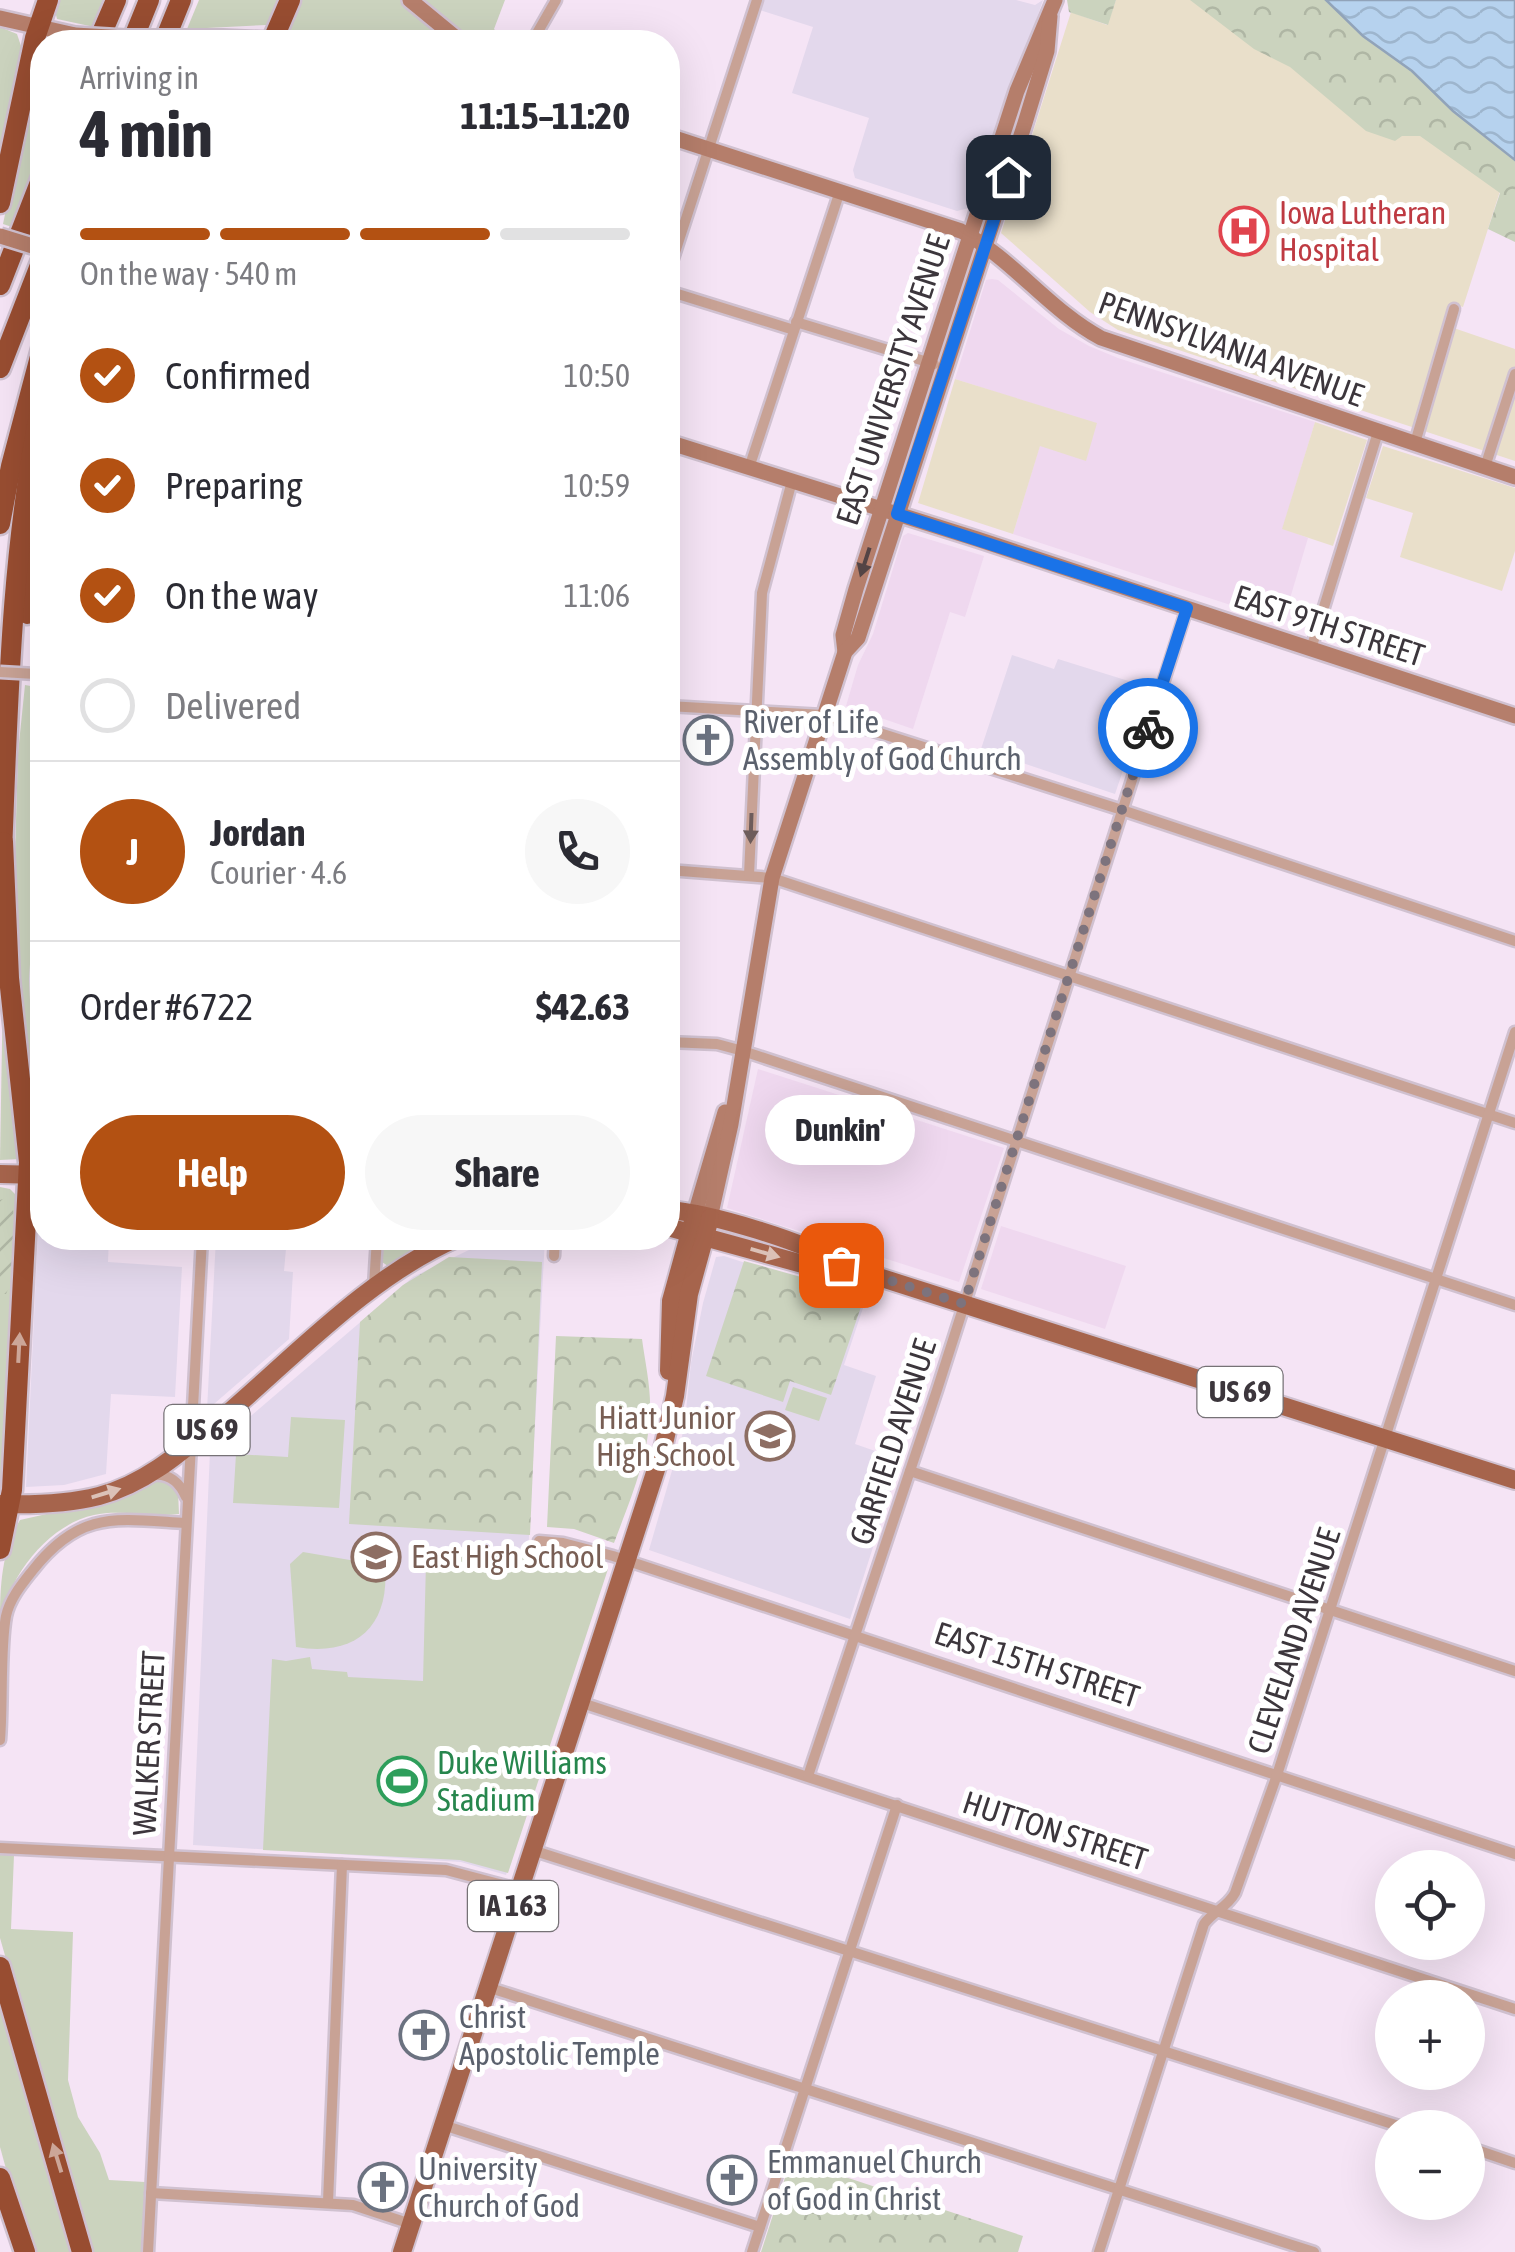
<!DOCTYPE html>
<meta charset="utf-8">
<style>
:root{--surface:#fff;--page:#f7f7f7;--text:#2b2b33;--muted:#7c7c81;--line:#e1e1e2;--accent:#b35112}
body{margin:0;font-family:"Asap Condensed",sans-serif;background:var(--page);color:var(--text);height:100vh;display:flex;flex-direction:column;font-size:38px;white-space:nowrap}
*{box-sizing:border-box;margin:0}
p{font-size:32px;color:var(--muted)}
.icon{flex:none;width:55px;height:55px;fill:none;stroke:currentColor;stroke-width:2;stroke-linecap:round;stroke-linejoin:round}
.map{position:relative;flex:1;overflow:hidden}
.drawer{position:absolute;left:30px;top:30px;width:650px;height:1220px;display:flex;flex-direction:column;background:var(--surface);border-radius:40px;box-shadow:0 10px 40px #0002}
.drawer>*{flex:none}
.controls{position:absolute;left:1375px;top:1850px;display:grid;gap:20px}
.controls a{display:grid;place-items:center;width:110px;height:110px;border-radius:50%;background:var(--surface);box-shadow:0 10px 40px #0002;font-size:50px}
.pin{position:absolute;display:grid;place-items:center;width:85px;height:85px;color:#fff;margin:-42px;border-radius:20px;box-shadow:0 5px 15px #0006}
.courier{position:absolute;display:grid;place-items:center;width:100px;height:100px;margin:-50px;border:8px solid #1a73e8;border-radius:50%;background:#fff;color:#222;box-shadow:0 2px 12px #0007}
.bubble{position:absolute;height:70px;border-radius:35px;background:var(--surface);box-shadow:0 10px 40px #0002;font-size:32px;font-weight:700;line-height:70px;text-align:center}
.head em{font-style:normal;font-weight:700}
.head div{display:flex;flex-direction:column-reverse}
.head{display:flex;align-items:center;justify-content:space-between;height:170px;padding:0 50px}
h1{font-size:65px;font-weight:700;line-height:75px}
.bar{display:grid;grid-template-columns:repeat(4,1fr);gap:15px 10px;align-content:center;height:120px;padding:0 50px}
.bar i{height:12px;border-radius:8px;background:var(--line)}
.bar .on{background:var(--accent)}
.bar p{grid-column:span 4}
.line{display:flex;align-items:center;gap:25px;padding:0 50px;border-top:2px solid var(--line)}
.line div{flex:1}
.round{display:grid;place-items:center;flex:none;width:105px;height:105px;border-radius:52px;background:var(--page)}
ol{padding:0 50px;list-style:none}
li{display:flex;align-items:center;gap:30px;height:110px}
li p{margin-inline-start:auto}
li .icon{padding:10px;border-radius:50%;background:var(--accent);color:#fff;stroke-width:4}
li:last-child{color:var(--muted)}
li i{width:55px;height:55px;border:5px solid var(--line);border-radius:50%}
.button{display:flex;gap:20px;margin-top:auto;padding:20px 50px}
.button a{flex:1;height:115px;border-radius:60px;background:var(--accent);color:#fff;font-size:40px;font-weight:700;line-height:115px;text-align:center}
.button a+a{background:var(--page);color:var(--text)}
.map>svg:first-child{display:block}
.built{fill:#efd8ef}
.education{fill:#e3d8ec}
.medical{fill:#e9dfca}
.grass{fill:#cbd3be}
.forest{fill:url(#forest-crowns)}
.garden{fill:url(#garden-furrows)}
.water{fill:url(#water-waves);stroke:#91a3b9;stroke-width:2.5}
.lines{fill:none;stroke-linecap:round;stroke-linejoin:round}
.street-casing{stroke:#d0c1d0;stroke-width:15}
.secondary-casing{stroke:#d0c1d0;stroke-width:20}
.primary-casing{stroke:#d0c1d0;stroke-width:22}
.highway-casing{stroke:#d0c1d0;stroke-width:25}
.street{stroke:#c8a295;stroke-width:10}
.secondary{stroke:#b57e6b;stroke-width:15}
.primary{stroke:#a6644c;stroke-width:18}
.highway{stroke:#984d31;stroke-width:20}
.street-bridge-casing{stroke:#d0c1d0;stroke-width:15;stroke-linecap:butt}
.secondary-bridge-casing{stroke:#d0c1d0;stroke-width:20;stroke-linecap:butt}
.street-bridge{stroke:#c8a295;stroke-width:10}
.secondary-bridge{stroke:#b57e6b;stroke-width:15}
.oneway{fill:#544445}
.oneway2{fill:#6d5c5b}
.oneway3{fill:#dbc1b7}
.oneway4{fill:#cca698}
.done{stroke:#7d737d;stroke-width:10;stroke-dasharray:0 18}
.route{stroke:#1a73e8;stroke-width:12}
.labels{text-anchor:middle;stroke-width:10;stroke-linejoin:round;paint-order:stroke}
.shield{fill:#fff;stroke:#767276;stroke-width:2.5}
.shield-label{font-size:30px;font-weight:bold;fill:#3c363c}
.health-label{font-size:32px;fill:#be3a42;stroke:#fff;text-anchor:start}
.street-label{font-size:32px;fill:#3c363c;stroke:#fff}
.worship-label{font-size:32px;fill:#5b616d;stroke:#fff;text-anchor:start}
.education-label{font-size:32px;fill:#785e54;stroke:#fff;text-anchor:end}
.leisure-label{font-size:32px;fill:#27864d;stroke:#fff;text-anchor:start}
</style>
<div class="map">
<svg width="1515" height="2252" viewBox="0 0 1515 2252">
<defs>
<pattern id="forest-crowns" width="20" height="18" patternUnits="userSpaceOnUse" patternTransform="scale(2.5)"><rect width="20" height="18" fill="#cbd3be"/><path d="M2 6a3 3 0 1 1 6 0M12 15a3 3 0 1 1 6 0" fill="none" stroke="#afb6a4"/></pattern>
<pattern id="garden-furrows" width="10" height="10" patternUnits="userSpaceOnUse" patternTransform="scale(2.5)"><rect width="10" height="10" fill="#cbd3be"/><path d="M-1 1l2-2M0 10L10 0M9 11l2-2" fill="none" stroke="#afb6a4"/></pattern>
<pattern id="water-waves" width="16" height="10" patternUnits="userSpaceOnUse" patternTransform="scale(2.5)"><rect width="16" height="10" fill="#b6d2ee"/><path d="M0 5q4-4 8 0t8 0" fill="none" stroke="#9db5cd"/></pattern>
</defs>
<rect width="100%" height="100%" fill="#f5e4f5"/>
<!-- built -->
<g class="built">
<polygon points="992,279 998,280 1059,329 1089,346 1118,358 1315,422 1283,528 1308,538 1283,622 1013,534 1040,445 1097,424 955,379 986,280"/>
<polygon points="908,533 984,556 965,617 950,612 913,729 846,706 858,665 873,634 903,536"/>
<polygon points="758,1069 1004,1148 959,1282 727,1208"/>
<polygon points="1001,1226 1126,1266 1105,1329 981,1289"/>
</g>
<!-- education -->
<g class="education">
<polygon points="763,0 1016,0 1035,5 1043,0 973,207 957,211 855,178 853,170 869,118 792,93 813,27 760,10"/>
<polygon points="1012,655 1054,669 1058,659 1151,688 1115,794 981,749"/>
<polygon points="34,858 42,858 42,1149 35,1106 29,979"/>
<polygon points="40,1190 42,1238 109,1238 108,1262 182,1267 175,1397 111,1394 106,1474 64,1485 26,1487"/>
<polygon points="216,1238 287,1238 284,1271 293,1272 289,1339 207,1410"/>
<polygon points="514,1238 545,1238 528,1555 605,1569 506,1875 461,1862 193,1845 210,1451 413,1277 473,1248"/>
<polygon points="724,1256 773,1272 837,1283 867,1296 844,1365 876,1376 855,1444 901,1460 850,1619 649,1550 684,1429 691,1363 703,1303 716,1257"/>
</g>
<!-- medical -->
<g class="medical">
<polygon points="1116,0 1326,0 1511,157 1463,307 1452,304 1445,325 1515,349 1515,461 1118,330 1090,312 1001,233 1071,12 1107,25"/>
<polygon points="955,379 1097,423 1086,461 1040,446 1013,534 918,503"/>
<polygon points="1315,422 1367,440 1333,546 1282,529"/>
<polygon points="1383,446 1515,488 1515,551 1502,591 1400,557 1413,513 1366,498"/>
</g>
<!-- grass -->
<g class="grass">
<polygon points="57,0 110,0 99,28 57,19 55,11"/>
<polygon points="199,0 282,0 266,25 187,29"/>
<polygon points="296,0 401,0 450,42 357,42 284,35"/>
<polygon points="419,0 505,0 494,29 506,42 472,42"/>
<polygon points="0,27 17,34 24,55 0,176"/>
<polygon points="41,40 52,42 42,42 42,162 15,228 3,224"/>
<polygon points="25,685 42,688 42,787 29,979 35,1106 42,1157 36,1157 13,922 18,753"/>
<polygon points="3,983 20,1159 0,1160"/>
<polygon points="0,1187 10,1189 15,1194 16,1213 20,1214 5,1479 0,1485"/>
<polygon points="384,1238 438,1238 388,1266 382,1262"/>
<polygon points="793,1387 827,1398 819,1421 785,1410"/>
<polygon points="291,1417 345,1420 339,1508 233,1503 236,1454 288,1457"/>
<path d="M159 1479 166 1480 178 1491 179 1514C151 1518 122 1509 94 1515 46 1525 3 1583 0 1630 0 1591 0 1554 20 1520L73 1508Z"/>
<polygon points="441,1549 564,1556 608,1569 508,1873 460,1860 263,1850 272,1659 286,1661 310,1657 312,1669 347,1672 348,1677 423,1681 426,1562"/>
<path d="M303 1552 385 1566C390 1627 355 1657 296 1647L290 1564Z"/>
<polygon points="0,1854 14,1855 11,1929 73,1932 68,2080 78,2117 100,2153 109,2180 145,2182 142,2252 90,2252 0,1938"/>
<polygon points="0,1987 78,2252 29,2252 0,2147"/>
</g>
<!-- forest -->
<g class="forest">
<polygon points="1067,0 1116,0 1108,25 1069,12"/>
<polygon points="1190,0 1326,0 1363,36 1412,71 1453,111 1515,160 1515,242 1488,229 1500,193 1420,136 1402,136 1395,141 1366,131 1290,67 1254,49"/>
<polygon points="449,1257 542,1262 530,1535 349,1524 360,1322 403,1285"/>
<polygon points="744,1261 865,1295 831,1395 790,1381 783,1402 706,1376"/>
<path d="M556 1336 642 1339C645 1362 651 1387 650 1411 649 1457 630 1500 614 1543L574 1529 547 1527Z"/>
<polygon points="791,2159 1023,2236 1018,2252 761,2252"/>
</g>
<!-- garden -->
<path class="garden" d="M6 1198 12 1199C15 1226 18 1271 6 1294H0V1200Z"/>
<!-- water -->
<polygon class="water" points="1326,0 1515,0 1515,160 1453,111 1412,71 1363,36"/>
<g class="lines">
<!-- street casing -->
<g class="street-casing">
<g id="street">
<polyline points="532,42 556,0"/>
<polyline points="668,274 757,0"/>
<polyline points="668,291 794,330"/>
<polyline points="796,322 934,364"/>
<polyline points="1415,443 1454,309"/>
<polyline points="1485,467 1515,374"/>
<polyline points="749,468 840,191"/>
<polyline points="1311,649 1378,432"/>
<polyline points="668,706 823,715 1122,810 1515,941"/>
<polyline points="668,870 772,878 1515,1123"/>
<polyline points="749,875 762,593 792,481"/>
<polyline points="668,1042 717,1044 743,1051 1515,1305"/>
<polyline points="554,1256 555,1238"/>
<polyline points="374,1286 377,1238"/>
<polyline points="910,1471 1515,1671"/>
<path d="M153 1475C169 1473 180 1483 186 1497"/>
<polyline points="539,1541 563,1543 613,1556 1515,1854"/>
<polyline points="579,1702 1515,2009"/>
<path d="M0 1740C3 1704 0 1648 6 1616 10 1598 22 1584 33 1570 80 1510 116 1519 185 1523"/>
<polyline points="808,1776 937,1390 1187,608"/>
<polyline points="0,1848 446,1870 518,1889"/>
<polyline points="532,1850 1405,2128"/>
<polyline points="487,1987 1314,2252"/>
<polyline points="443,2125 760,2227"/>
<polyline points="1468,2147 1515,2163"/>
<polyline points="151,2193 353,2205 411,2224"/>
<polyline points="328,2202 342,1865"/>
<polyline points="148,2252 202,1238"/>
<polyline points="752,2252 897,1805"/>
<path d="M1099 2252 1204 1924C1213 1911 1227 1908 1235 1893L1277 1775 1515 1032"/>
</g>
</g>
<!-- secondary casing -->
<g class="secondary-casing">
<g id="secondary">
<polyline points="410,0 461,42"/>
<polyline points="0,18 75,35"/>
<polyline points="223,38 317,42"/>
<path d="M668 136 961 231C1013 259 1049 310 1101 338L1515 477"/>
<polyline points="668,442 977,539 1515,716"/>
<polyline points="845,652 843,635 856,589 922,384 1017,91 1055,0"/>
<polyline points="695,1214 725,1112"/>
<polyline points="710,1218 731,1124 772,878 845,652 858,638 1025,123 1047,51 1050,16"/>
</g>
</g>
<!-- primary casing -->
<g class="primary-casing">
<g id="primary">
<polyline points="0,1174 42,1175"/>
<path d="M668 1210C709 1213 808 1242 841 1265L1515 1480"/>
<polyline points="668,1227 817,1268 841,1265"/>
<polyline points="669,1371 671,1301 695,1214"/>
<path d="M0 1504C33 1505 67 1504 99 1496 149 1483 188 1446 227 1414 299 1352 370 1276 457 1238"/>
<polyline points="402,2252 663,1448 675,1396 689,1294 710,1218"/>
</g>
</g>
<!-- highway casing -->
<g class="highway-casing">
<g id="highway">
<polyline points="98,42 116,0"/>
<polyline points="132,42 149,0"/>
<polyline points="164,42 181,0"/>
<polyline points="272,42 290,0"/>
<polyline points="0,203 35,38 48,0"/>
<polyline points="0,285 42,177"/>
<polyline points="0,368 42,260"/>
<polyline points="0,524 11,466 42,349"/>
<polyline points="27,614 42,522"/>
<path d="M2 853C8 702 11 549 42 400"/>
<polyline points="0,1549 12,1490 29,1162 9,978 3,842"/>
<polyline points="0,1967 82,2252"/>
<polyline points="0,2178 25,2252"/>
</g>
</g>
<!-- street -->
<use href="#street" class="street"/>
<!-- secondary -->
<use href="#secondary" class="secondary"/>
<!-- primary -->
<use href="#primary" class="primary"/>
<!-- highway -->
<use href="#highway" class="highway"/>
<!-- street-bridge casing -->
<g class="street-bridge-casing">
<polyline id="street-bridge" points="0,672 36,674"/>
</g>
<!-- secondary-bridge casing -->
<g class="secondary-bridge-casing">
<g id="secondary-bridge">
<polyline points="75,35 126,38 223,38"/>
<polyline points="0,236 42,249"/>
</g>
</g>
<!-- street-bridge -->
<use href="#street-bridge" class="street-bridge"/>
<!-- secondary-bridge -->
<use href="#secondary-bridge" class="secondary-bridge"/>
</g>
<!-- one-way arrows -->
<defs><path id="oneway-solid" d="M-6-.8H1V-3.2L6.5 0L1 3.2V.8H-6Z" transform="scale(2.5)"/></defs>
<use class="oneway" href="#oneway-solid" transform="translate(865 562) rotate(108)"/>
<use class="oneway2" href="#oneway-solid" transform="translate(751 828) rotate(92)"/>
<g class="oneway3">
<use href="#oneway-solid" transform="translate(765 1253) rotate(16)"/>
<use href="#oneway-solid" transform="translate(106 1493) rotate(-17)"/>
</g>
<g class="oneway4">
<use href="#oneway-solid" transform="translate(19 1348) rotate(-87)"/>
<use href="#oneway-solid" transform="translate(57 2158) rotate(-107)"/>
</g>
<g class="lines">
<!-- done -->
<polyline class="done" points="841,1265 964,1304 1148,728"/>
<!-- route -->
<polyline class="route" points="1008,177 897,514 1187,608 1148,728"/>
</g>
<!-- icons -->
<defs>
<g id="hospital-ring" transform="scale(2.5)"><circle r="9.5" fill="#fff" stroke="#e0444e" stroke-width="1.5"/><path d="M-5-5h3v3.5h4V-5h3V5h-3V1.5h-4V5h-3Z" fill="#e0444e"/></g>
<g id="church-ring" transform="scale(2.5)"><circle r="9.5" fill="#fff" stroke="#6b7280" stroke-width="1.5"/><path d="M-1.2-6h2.4v3.5h3.3v2.4h-3.3V6h-2.4V-.1h-3.3v-2.4h3.3Z" fill="#6b7280"/></g>
<g id="school-ring" transform="scale(2.5)"><circle r="9.5" fill="#fff" stroke="#8d6e63" stroke-width="1.5"/><path d="M0-5L7-2L0 1L-7-2ZM-4 1L0 2.5L4 1V4Q0 6-4 4Z" fill="#8d6e63"/></g>
<g id="stadium-ring" transform="scale(2.5)"><circle r="9.5" fill="#fff" stroke="#2e9e5b" stroke-width="1.5"/><path d="M0-5a6.5 5 0 1 0 0 10a6.5 5 0 1 0 0-10ZM-3.5-1.8h7v3.6h-7Z" fill="#2e9e5b"/></g>
</defs>
<g fill-rule="evenodd">
<use href="#hospital-ring" x="1244" y="231"/>
<use href="#church-ring" x="708" y="740"/>
<use href="#school-ring" x="770" y="1436"/>
<use href="#school-ring" x="376" y="1557"/>
<use href="#stadium-ring" x="402" y="1781"/>
<use href="#church-ring" x="424" y="2035"/>
<use href="#church-ring" x="732" y="2180"/>
<use href="#church-ring" x="383" y="2187"/>
</g>
<g class="labels">
<!-- shield labels -->
<g class="shield">
<rect x="1197.5" y="1367" width="85" height="50" rx="8"/>
<rect x="164.5" y="1405" width="85" height="50" rx="8"/>
<rect x="468" y="1881" width="90" height="50" rx="8"/>
</g>
<g class="shield-label">
<text x="1240" y="1402">US 69</text>
<text x="207" y="1440">US 69</text>
<text x="513" y="1916">IA 163</text>
</g>
<!-- health labels -->
<g class="health-label">
<text x="1279" y="224">Iowa Lutheran<tspan x="1279" dy="37">Hospital</tspan></text>
</g>
<!-- street labels -->
<g class="street-label">
<text transform="translate(1231 349) rotate(20)" y="11">PENNSYLVANIA AVENUE</text>
<text transform="translate(893 380) rotate(-72)" y="11">EAST UNIVERSITY AVENUE</text>
<text transform="translate(1329 626) rotate(18)" y="11">EAST 9TH STREET</text>
<text transform="translate(893 1442) rotate(-72)" y="11">GARFIELD AVENUE</text>
<text transform="translate(1294 1641) rotate(-72)" y="11">CLEVELAND AVENUE</text>
<text transform="translate(1037 1665) rotate(18)" y="11">EAST 15TH STREET</text>
<text transform="translate(149 1743) rotate(-87)" y="11">WALKER STREET</text>
<text transform="translate(1055 1831) rotate(18)" y="11">HUTTON STREET</text>
</g>
<!-- worship labels -->
<g class="worship-label">
<text x="743" y="733">River of Life<tspan x="743" dy="37">Assembly of God Church</tspan></text>
<text x="459" y="2028">Christ<tspan x="459" dy="37">Apostolic Temple</tspan></text>
<text x="767" y="2173">Emmanuel Church<tspan x="767" dy="37">of God in Christ</tspan></text>
<text x="418" y="2180">University<tspan x="418" dy="37">Church of God</tspan></text>
</g>
<!-- education labels -->
<g class="education-label">
<text x="735" y="1429">Hiatt Junior<tspan x="735" dy="37">High School</tspan></text>
<text x="411" y="1568" text-anchor="start">East High School</text>
</g>
<!-- leisure labels -->
<g class="leisure-label">
<text x="437" y="1774">Duke Williams<tspan x="437" dy="37">Stadium</tspan></text>
</g>
</g>
</svg>
<div class="controls">
<a><svg class="icon" aria-label="locate" viewBox="0 0 24 24"><circle cx="12" cy="12" r="6"/><path d="M12 2v4M12 18v4M2 12h4M18 12h4"/></svg></a>
<a>+</a>
<a>−</a>
</div>
<div class="pin" style="left:841px;top:1265px;background:#ea580c"><svg class="icon" aria-label="bag" viewBox="0 0 24 24"><path d="M5 8h14l-1 12H6zM9 8a3 3 0 0 1 6 0"/></svg></div>
<div class="pin" style="left:1008px;top:177px;background:#1f2937"><svg class="icon" aria-label="home" viewBox="0 0 24 24"><path d="M3 11l9-7 9 7M6 9v11h12V9"/></svg></div>
<div class="courier" style="left:1148px;top:728px"><svg class="icon" aria-label="bike" viewBox="0 0 24 24"><circle cx="6" cy="16" r="4"/><circle cx="18" cy="16" r="4"/><path d="M6 16l4-8h5l3 8M10 8l3 8H6M13 5h3"/></svg></div>
<div class="bubble" style="left:765px;top:1095px;width:150px">Dunkin'</div>
<section class="drawer">
<div class="head"><div><h1>4 min</h1><p>Arriving in</p></div><em>11:15–11:20</em></div>
<div class="bar"><i class="on"></i><i class="on"></i><i class="on"></i><i></i><p>On the way · 540 m</p></div>
<ol>
<li><svg class="icon" aria-label="check" viewBox="0 0 24 24"><path d="M5 12l5 5 9-10"/></svg>Confirmed<p>10:50</p></li>
<li><svg class="icon" aria-label="check" viewBox="0 0 24 24"><path d="M5 12l5 5 9-10"/></svg>Preparing<p>10:59</p></li>
<li><svg class="icon" aria-label="check" viewBox="0 0 24 24"><path d="M5 12l5 5 9-10"/></svg>On the way<p>11:06</p></li>
<li><i></i>Delivered</li>
</ol>
<div class="line" style="height:180px"><b class="round" style="background:var(--accent);color:#fff">J</b><div><b>Jordan</b><p>Courier · 4.6</p></div><a class="round"><svg class="icon" aria-label="phone" viewBox="0 0 24 24"><path d="M5 4h4l2 5-3 2q2 4 5 5l2-3 5 2v4C11 20 4 13 5 4z"/></svg></a></div>
<div class="line" style="height:130px"><div>Order #6722</div><b>$42.63</b></div>
<div class="button"><a>Help</a><a>Share</a></div>
</section>
</div>
